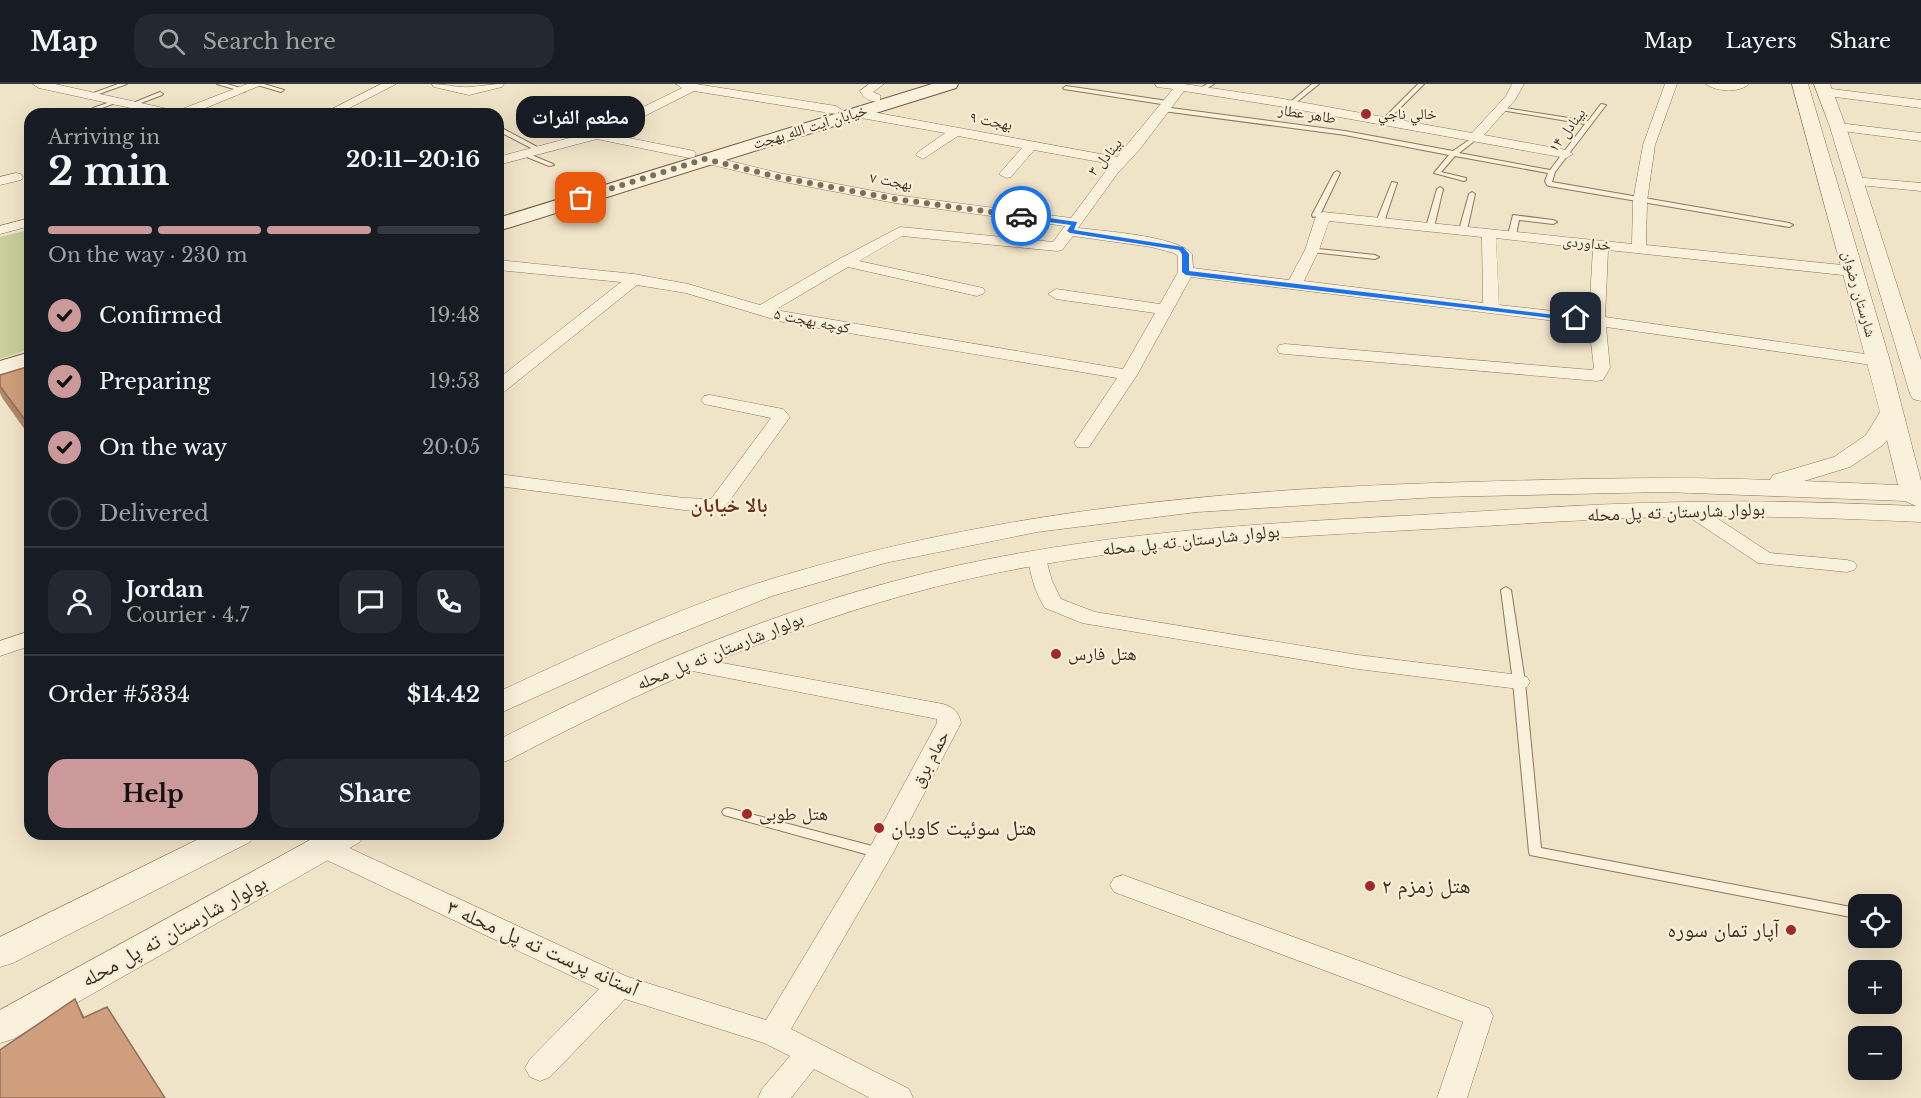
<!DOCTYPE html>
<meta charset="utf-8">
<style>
:root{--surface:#171b24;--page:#242831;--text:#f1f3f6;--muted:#9ea1a6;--line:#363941;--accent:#cc999b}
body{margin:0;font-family:"Libre Baskerville","Noto Naskh Arabic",serif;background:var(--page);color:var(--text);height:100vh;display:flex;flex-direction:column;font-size:22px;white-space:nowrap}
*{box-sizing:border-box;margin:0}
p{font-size:20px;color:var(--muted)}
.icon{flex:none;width:33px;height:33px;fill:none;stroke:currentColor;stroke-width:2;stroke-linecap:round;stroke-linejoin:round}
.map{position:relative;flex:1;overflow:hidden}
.sheet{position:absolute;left:24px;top:24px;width:480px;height:732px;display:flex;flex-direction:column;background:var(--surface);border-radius:18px;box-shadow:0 6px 24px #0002}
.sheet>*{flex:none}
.tools{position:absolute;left:1848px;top:810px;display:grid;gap:12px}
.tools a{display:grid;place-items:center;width:54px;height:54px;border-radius:12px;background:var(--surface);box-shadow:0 6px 24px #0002;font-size:30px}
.pin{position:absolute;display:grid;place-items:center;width:51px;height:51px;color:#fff;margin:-26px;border-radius:12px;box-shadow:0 3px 9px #0006}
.courier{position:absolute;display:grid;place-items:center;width:60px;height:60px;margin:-30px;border:4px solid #1a73e8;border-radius:50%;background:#fff;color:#222;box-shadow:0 2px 8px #0007}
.bubble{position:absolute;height:42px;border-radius:18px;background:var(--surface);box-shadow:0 6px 24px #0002;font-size:20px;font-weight:800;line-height:42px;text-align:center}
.headline em{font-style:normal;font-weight:800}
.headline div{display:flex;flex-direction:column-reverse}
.headline{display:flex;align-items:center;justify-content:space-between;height:102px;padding:0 24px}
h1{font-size:39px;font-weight:800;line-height:45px}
.bar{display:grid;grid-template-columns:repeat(4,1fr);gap:9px 6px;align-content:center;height:72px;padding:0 24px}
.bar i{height:8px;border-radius:4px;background:var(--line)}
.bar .on{background:var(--accent)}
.bar p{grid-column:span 4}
.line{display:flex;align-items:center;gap:15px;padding:0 24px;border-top:2px solid var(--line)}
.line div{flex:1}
.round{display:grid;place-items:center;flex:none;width:63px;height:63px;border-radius:18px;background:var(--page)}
ol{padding:0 24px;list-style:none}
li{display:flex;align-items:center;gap:18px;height:66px}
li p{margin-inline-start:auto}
li .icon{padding:6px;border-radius:50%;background:var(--accent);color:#111;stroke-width:4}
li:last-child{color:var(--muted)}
li i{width:33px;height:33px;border:3px solid var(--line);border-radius:50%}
.action{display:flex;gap:12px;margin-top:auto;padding:12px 24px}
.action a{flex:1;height:69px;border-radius:18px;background:var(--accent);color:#111;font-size:24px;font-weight:800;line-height:69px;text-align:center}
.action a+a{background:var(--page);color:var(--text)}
header{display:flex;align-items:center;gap:36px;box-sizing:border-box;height:84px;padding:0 30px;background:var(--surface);border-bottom:2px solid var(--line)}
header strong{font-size:28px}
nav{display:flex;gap:33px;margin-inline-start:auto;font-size:21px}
.search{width:420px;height:54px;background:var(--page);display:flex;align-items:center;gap:15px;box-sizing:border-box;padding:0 21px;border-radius:18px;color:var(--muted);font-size:22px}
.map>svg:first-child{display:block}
.green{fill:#c9cf9b}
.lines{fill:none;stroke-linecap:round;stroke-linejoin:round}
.service-casing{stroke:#8d765c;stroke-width:2}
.minor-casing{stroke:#8d765c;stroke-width:1}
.tertiary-casing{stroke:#8d765c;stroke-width:1}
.secondary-casing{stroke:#6f573f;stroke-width:2}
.service{fill:#faf1dc;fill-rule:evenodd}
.minor{fill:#faf1dc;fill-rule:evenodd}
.tertiary{fill:#faf1dc;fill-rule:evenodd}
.secondary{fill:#faf1dc;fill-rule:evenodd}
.wall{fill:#b2896c}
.shaded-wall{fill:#916f58}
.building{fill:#cf9f7d;stroke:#916f58;stroke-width:1.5}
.route{fill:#1a73e8}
.done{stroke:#7c6e5b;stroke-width:6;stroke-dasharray:0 10.8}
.poi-dot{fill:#9e2a2b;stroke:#f7eed8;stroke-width:2}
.labels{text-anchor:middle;stroke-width:4.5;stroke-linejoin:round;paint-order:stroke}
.far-street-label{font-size:15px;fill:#3d2e20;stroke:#f7eed8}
.far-poi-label{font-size:15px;fill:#3d2e20;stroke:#f7eed8;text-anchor:start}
.street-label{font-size:18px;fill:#3d2e20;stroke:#f7eed8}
.poi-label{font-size:18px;fill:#3d2e20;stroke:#f7eed8;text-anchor:start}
.neighbourhood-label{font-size:20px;font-weight:bold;fill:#6b2e1e;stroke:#f7eed8}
.near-poi-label{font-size:21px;fill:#3d2e20;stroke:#f7eed8;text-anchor:start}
.near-street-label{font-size:21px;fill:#3d2e20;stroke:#f7eed8}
</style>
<header>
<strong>Map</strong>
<div class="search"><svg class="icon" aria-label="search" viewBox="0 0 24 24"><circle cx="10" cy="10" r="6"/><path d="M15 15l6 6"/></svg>Search here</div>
<nav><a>Map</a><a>Layers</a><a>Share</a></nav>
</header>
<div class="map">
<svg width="1921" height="1014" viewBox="0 0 1921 1014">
<rect width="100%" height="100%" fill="#f0e4c8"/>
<!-- green -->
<polygon class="green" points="24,147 30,152 30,265 0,275 0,153"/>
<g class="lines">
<!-- service casing -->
<g class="service-casing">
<g id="service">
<polygon points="118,0 127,0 93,12 88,11"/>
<polygon points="217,0 227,0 247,6 244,8"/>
<polygon points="254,0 264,0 284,6 281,8"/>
<polygon points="1207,0 1214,0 1201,8 1197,8 1197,6"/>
<polygon points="1312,0 1319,0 1293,21 1289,21 1289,19"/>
<polygon points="1418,0 1424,0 1386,38 1382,38 1382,36"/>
<polygon points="1066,2 1168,17 1171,19 1168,21 1064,5 1063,4"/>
<polygon points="160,8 163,10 162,11 133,22 128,21"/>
<polygon points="113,17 118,18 102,24 105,26 104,27 93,24"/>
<polygon points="1601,20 1606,21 1555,88 1552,98 1789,139 1793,141 1789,143 1549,102 1547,101 1545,97 1548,89 1455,72 1441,88 1466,94 1466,96 1464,97 1434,89 1449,71 1345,51 1163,27 1160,25 1163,23 1345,47 1453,67 1475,52 1477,53 1477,55 1459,69 1550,86 1585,40 1501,26 1499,25 1499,23 1588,37"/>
<polygon points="498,42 541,65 542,66 537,67 498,47"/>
<polygon points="572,44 590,52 591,53 586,54 570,47 569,46"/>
<polygon points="524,68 553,80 554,81 549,82 522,71 522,69"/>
<polygon points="1337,87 1340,89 1320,131 1313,133 1312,131 1334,89"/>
<polygon points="1392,98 1397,99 1384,138 1377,140 1376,138"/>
<polygon points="1440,103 1443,105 1434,143 1427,145 1426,143 1437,105"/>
<polygon points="1472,108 1475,110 1467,146 1460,148 1459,146 1469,110"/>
<polygon points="1513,131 1553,136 1557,138 1553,140 1519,136 1516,151 1512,153 1508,151"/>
<polygon points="1309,164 1375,171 1379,173 1375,175 1312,168 1308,166"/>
<polygon points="1506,503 1511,506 1525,598 1541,764 1851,823 1856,824 1858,828 1856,832 1851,833 1530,771 1529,768 1513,598 1501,506"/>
<polygon points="728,724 880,764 885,766 886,769 885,772 880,774 724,731 722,728 724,725"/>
</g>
</g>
<!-- minor casing -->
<g class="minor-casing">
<g id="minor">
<polygon points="33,0 55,0 177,27 247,0 264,0 191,30 158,30 39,4"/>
<polygon points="381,0 396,0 338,30 322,30"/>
<path d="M432 0C444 0 461 4 470 3 482 2 492 0 504 0L502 3 469 11 434 3Z"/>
<polygon points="676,0 696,0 836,22 842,26 836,30 694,7 609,50 694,67 696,70 694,73 689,74 597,55 498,81 498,73 592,48 682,4"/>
<path d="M869 0H884L873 8 880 11V17C872 19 864 15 860 7Z"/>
<path d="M1155 0H1184L1278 14 1472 49 1506 12 1512 0H1524L1515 16 1484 51 1566 66 1573 70 1566 74 1278 22 1184 7 1140 65 1117 90 1078 144C1103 147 1178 152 1192 170L1193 184 1289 196 1305 166 1316 132 1323 128 1632 160 1633 117 1643 61 1665 0H1677L1655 61 1647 117 1646 161 1852 182 1860 187 1852 192 1608 166 1605 233 1879 272 1887 277 1879 282 1606 243 1610 284 1603 296 1597 297 1285 270 1279 269 1277 265 1279 261 1285 260 1592 286 1594 284 1589 241 1191 193 1137 291 1089 363H1077L1074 359 1117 294 783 238 686 209 637 201 504 308 498 309V295L621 198 498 186V176L634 190 688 200 760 221 839 175 900 143 1053 158 1065 142 895 119 779 97 700 78 698 75 700 72 705 71 779 89 895 111 1071 134 1111 80 1034 66 1011 93 1006 94 999 90 1022 64 958 52 923 75 916 71 918 68 945 49 856 33 850 29 856 25 1117 73 1173 5 1157 3ZM1329 137 1482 153 1483 219 1304 197 1319 166ZM902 152 1057 167 1062 166 1073 152 1151 163 1174 169 1178 172V188L1160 220 1056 205 1048 210 1056 215 1155 229 1123 285 775 226 848 183 977 212 983 210 985 207 983 204 859 177ZM1496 154 1593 165 1589 231 1499 221Z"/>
<path d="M1706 0H1749C1740 9 1716 8 1706 0Z"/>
<polygon points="1824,4 1921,16 1921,24 1820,11 1818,8"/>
<polygon points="1838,39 1921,49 1921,57 1834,46 1832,43 1834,40"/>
<polygon points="16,89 21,90 23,93 21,96 0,101 0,93"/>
<polygon points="1853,93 1921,99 1921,107 1848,100 1846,97"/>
<polygon points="30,134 30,142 0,150 0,142"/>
<polygon points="710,311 783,325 790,333 725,423 721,425 684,426 498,402 498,390 684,414 711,415 771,334 704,320 701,316 704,312"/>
<polygon points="1690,419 1697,421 1770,469 1847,476 1854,478 1857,482 1854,486 1847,488 1758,479 1683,429 1680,425 1683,421"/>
<path d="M1038 469 1045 471 1052 497 1061 515 1095 528 1358 571 1519 591 1527 593 1530 598 1527 603 1519 605 1358 585 1082 539 1045 524C1035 508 1031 493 1028 475L1031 471Z"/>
<polygon points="30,547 30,562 0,572 0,557"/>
<path d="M685 572 943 620C953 623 959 628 961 639L893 769 791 945 909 1005 913 1014H870L814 985 791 1014H758L762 1005 790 972 764 959 625 915 550 993 540 997 530 993 525 984 530 975 599 905 314 770 310 763 314 756 323 754 332 756 628 893 766 936 869 765 937 639V635L677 584 674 579 677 574Z"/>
<polygon points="1123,791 1489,924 1493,932 1467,1014 1437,1014 1463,938 1114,808 1110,801 1114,794"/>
</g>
</g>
<!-- tertiary casing -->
<g class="tertiary-casing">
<g id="tertiary">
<path d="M1792 0H1808L1890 277 1921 397V438C1836 434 1751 431 1666 433 1581 435 1496 442 1411 446 1242 455 1068 465 905 511 766 550 636 609 509 676L498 680V656C624 591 753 535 891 498 1062 451 1242 440 1419 431 1509 426 1599 419 1689 418 1765 416 1841 419 1916 422L1905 417 1665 408 1438 413 1197 428 1037 448 885 479 772 512 658 558 498 630V608C595 563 692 517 795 488 1015 424 1241 404 1469 398 1569 395 1669 392 1770 396L1773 391 1834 373 1866 351 1880 328ZM1887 356 1898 401 1804 397 1850 383 1883 361Z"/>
<polygon points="1814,0 1830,0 1846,43 1921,276 1921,317 1913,315 1910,310 1830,43"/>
<polygon points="209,750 254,750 250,758 13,879 0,883 0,853"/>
<polygon points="321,750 364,750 360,758 13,955 0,959 0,926"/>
</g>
</g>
<!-- secondary casing -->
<g class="secondary-casing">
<g id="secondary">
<polygon points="932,0 958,0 956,4 498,147 498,134"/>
<polygon points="30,268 30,283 0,292 0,277"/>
</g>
</g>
<!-- service -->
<use href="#service" class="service"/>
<!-- minor -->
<use href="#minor" class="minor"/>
<!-- tertiary -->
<use href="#tertiary" class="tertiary"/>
<!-- secondary -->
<use href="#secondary" class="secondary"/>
</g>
<!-- wall -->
<polygon class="wall" points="30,282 30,353 3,315 0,309 0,291"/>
<!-- shaded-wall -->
<polygon class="shaded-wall" points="75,915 89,942 83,934"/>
<!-- building -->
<g class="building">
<polygon points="30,282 30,343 0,302 0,291"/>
<polygon points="75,915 83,934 107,923 165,1014 0,1014 0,966"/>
</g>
<!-- route -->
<polygon class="route" points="1021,130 1077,138 1074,146 1183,163 1189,170 1189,187 1580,234 1576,237 1186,191 1182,188 1182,170 1179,166 1070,149 1067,147 1071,141 1019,134"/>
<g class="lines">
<!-- done -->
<polyline class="done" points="581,114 705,75 778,93 895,115 1021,132"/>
</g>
<!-- markers -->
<g class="poi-dot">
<circle cx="1366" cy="30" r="6"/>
<circle cx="1056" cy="570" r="6"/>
<circle cx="747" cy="730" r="6"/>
<circle cx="879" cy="744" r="6"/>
<circle cx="1370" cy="802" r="6"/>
<circle cx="1791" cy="846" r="6"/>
</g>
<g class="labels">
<!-- far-street labels -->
<g class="far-street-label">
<text transform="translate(1307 30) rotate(9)" y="5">طاهر عطار</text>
<text transform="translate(991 37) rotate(11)" y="5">بهجت ۹</text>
<text transform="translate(810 43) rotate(-17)" y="5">خیابان آیت الله بهجت</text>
<text transform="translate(1567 46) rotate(-53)" y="5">بینادل ۱۴</text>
<text transform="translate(1105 73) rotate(-50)" y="5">بینادل ۳</text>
<text transform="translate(891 97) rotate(10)" y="5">بهجت ۷</text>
<text transform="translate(1587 159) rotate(6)" y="5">خداوردی</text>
<text transform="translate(1859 210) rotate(74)" y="5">شارستان رضوان</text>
<text transform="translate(812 237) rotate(11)" y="5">کوچه بهجت ۵</text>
</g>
<!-- far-poi labels -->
<g class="far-poi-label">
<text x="1378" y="35">خالي ناجي</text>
</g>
<!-- street labels -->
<g class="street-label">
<text transform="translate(1676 428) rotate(-2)" y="6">بولوار شارستان ته پل محله</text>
<text transform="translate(1191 456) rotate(-6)" y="6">بولوار شارستان ته پل محله</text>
<text transform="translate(720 567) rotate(-22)" y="6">بولوار شارستان ته پل محله</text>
<text transform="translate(930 675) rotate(-62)" y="6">حمام برق</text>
</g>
<!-- poi labels -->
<g class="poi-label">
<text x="1068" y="576">هتل فارس</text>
<text x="759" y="736">هتل طوبی</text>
</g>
<!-- neighbourhood labels -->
<g class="neighbourhood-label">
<text x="729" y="428">بالا خیابان</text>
</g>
<!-- near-poi labels -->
<g class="near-poi-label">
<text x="891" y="751">هتل سوئیت کاویان</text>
<text x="1382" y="809">هتل زمزم ۲</text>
<text x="1779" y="853" text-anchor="end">آپار تمان سوره</text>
</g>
<!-- near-street labels -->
<g class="near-street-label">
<text transform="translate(174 847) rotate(-29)" y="7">بولوار شارستان ته پل محله</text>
<text transform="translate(543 864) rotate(24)" y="7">آستانه پرست ته پل محله ۳</text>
</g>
</g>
</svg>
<div class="tools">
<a><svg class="icon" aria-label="locate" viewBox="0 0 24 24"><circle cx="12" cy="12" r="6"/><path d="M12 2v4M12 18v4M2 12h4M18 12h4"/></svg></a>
<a>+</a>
<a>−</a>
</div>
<div class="pin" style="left:581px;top:114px;background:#ea580c"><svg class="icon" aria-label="bag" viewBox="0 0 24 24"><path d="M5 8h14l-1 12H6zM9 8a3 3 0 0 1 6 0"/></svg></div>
<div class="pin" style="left:1576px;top:234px;background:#1f2937"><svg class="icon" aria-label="home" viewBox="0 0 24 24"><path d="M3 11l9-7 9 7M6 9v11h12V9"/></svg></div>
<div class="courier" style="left:1021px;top:132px"><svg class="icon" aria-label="car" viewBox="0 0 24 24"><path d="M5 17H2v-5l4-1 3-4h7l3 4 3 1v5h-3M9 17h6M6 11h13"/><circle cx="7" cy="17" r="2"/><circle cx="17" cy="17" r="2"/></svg></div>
<div class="bubble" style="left:516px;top:12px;width:129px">مطعم الفرات</div>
<section class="sheet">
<div class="headline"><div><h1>2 min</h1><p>Arriving in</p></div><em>20:11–20:16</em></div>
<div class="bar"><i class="on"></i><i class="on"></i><i class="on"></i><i></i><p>On the way · 230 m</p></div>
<ol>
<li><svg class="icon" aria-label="check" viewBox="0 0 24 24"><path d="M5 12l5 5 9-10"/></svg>Confirmed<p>19:48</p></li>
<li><svg class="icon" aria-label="check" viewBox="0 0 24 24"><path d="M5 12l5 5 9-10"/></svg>Preparing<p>19:53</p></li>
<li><svg class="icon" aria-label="check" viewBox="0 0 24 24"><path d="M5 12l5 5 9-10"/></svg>On the way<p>20:05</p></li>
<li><i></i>Delivered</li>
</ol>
<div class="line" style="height:108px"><a class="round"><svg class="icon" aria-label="person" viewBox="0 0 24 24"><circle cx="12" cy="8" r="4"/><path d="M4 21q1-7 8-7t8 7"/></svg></a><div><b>Jordan</b><p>Courier · 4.7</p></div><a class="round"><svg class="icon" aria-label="chat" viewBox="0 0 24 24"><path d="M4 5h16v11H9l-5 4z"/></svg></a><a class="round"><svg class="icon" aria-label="phone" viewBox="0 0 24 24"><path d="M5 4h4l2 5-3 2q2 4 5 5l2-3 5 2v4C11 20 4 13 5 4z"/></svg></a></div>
<div class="line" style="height:78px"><div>Order #5334</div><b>$14.42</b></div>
<div class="action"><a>Help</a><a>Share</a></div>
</section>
</div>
